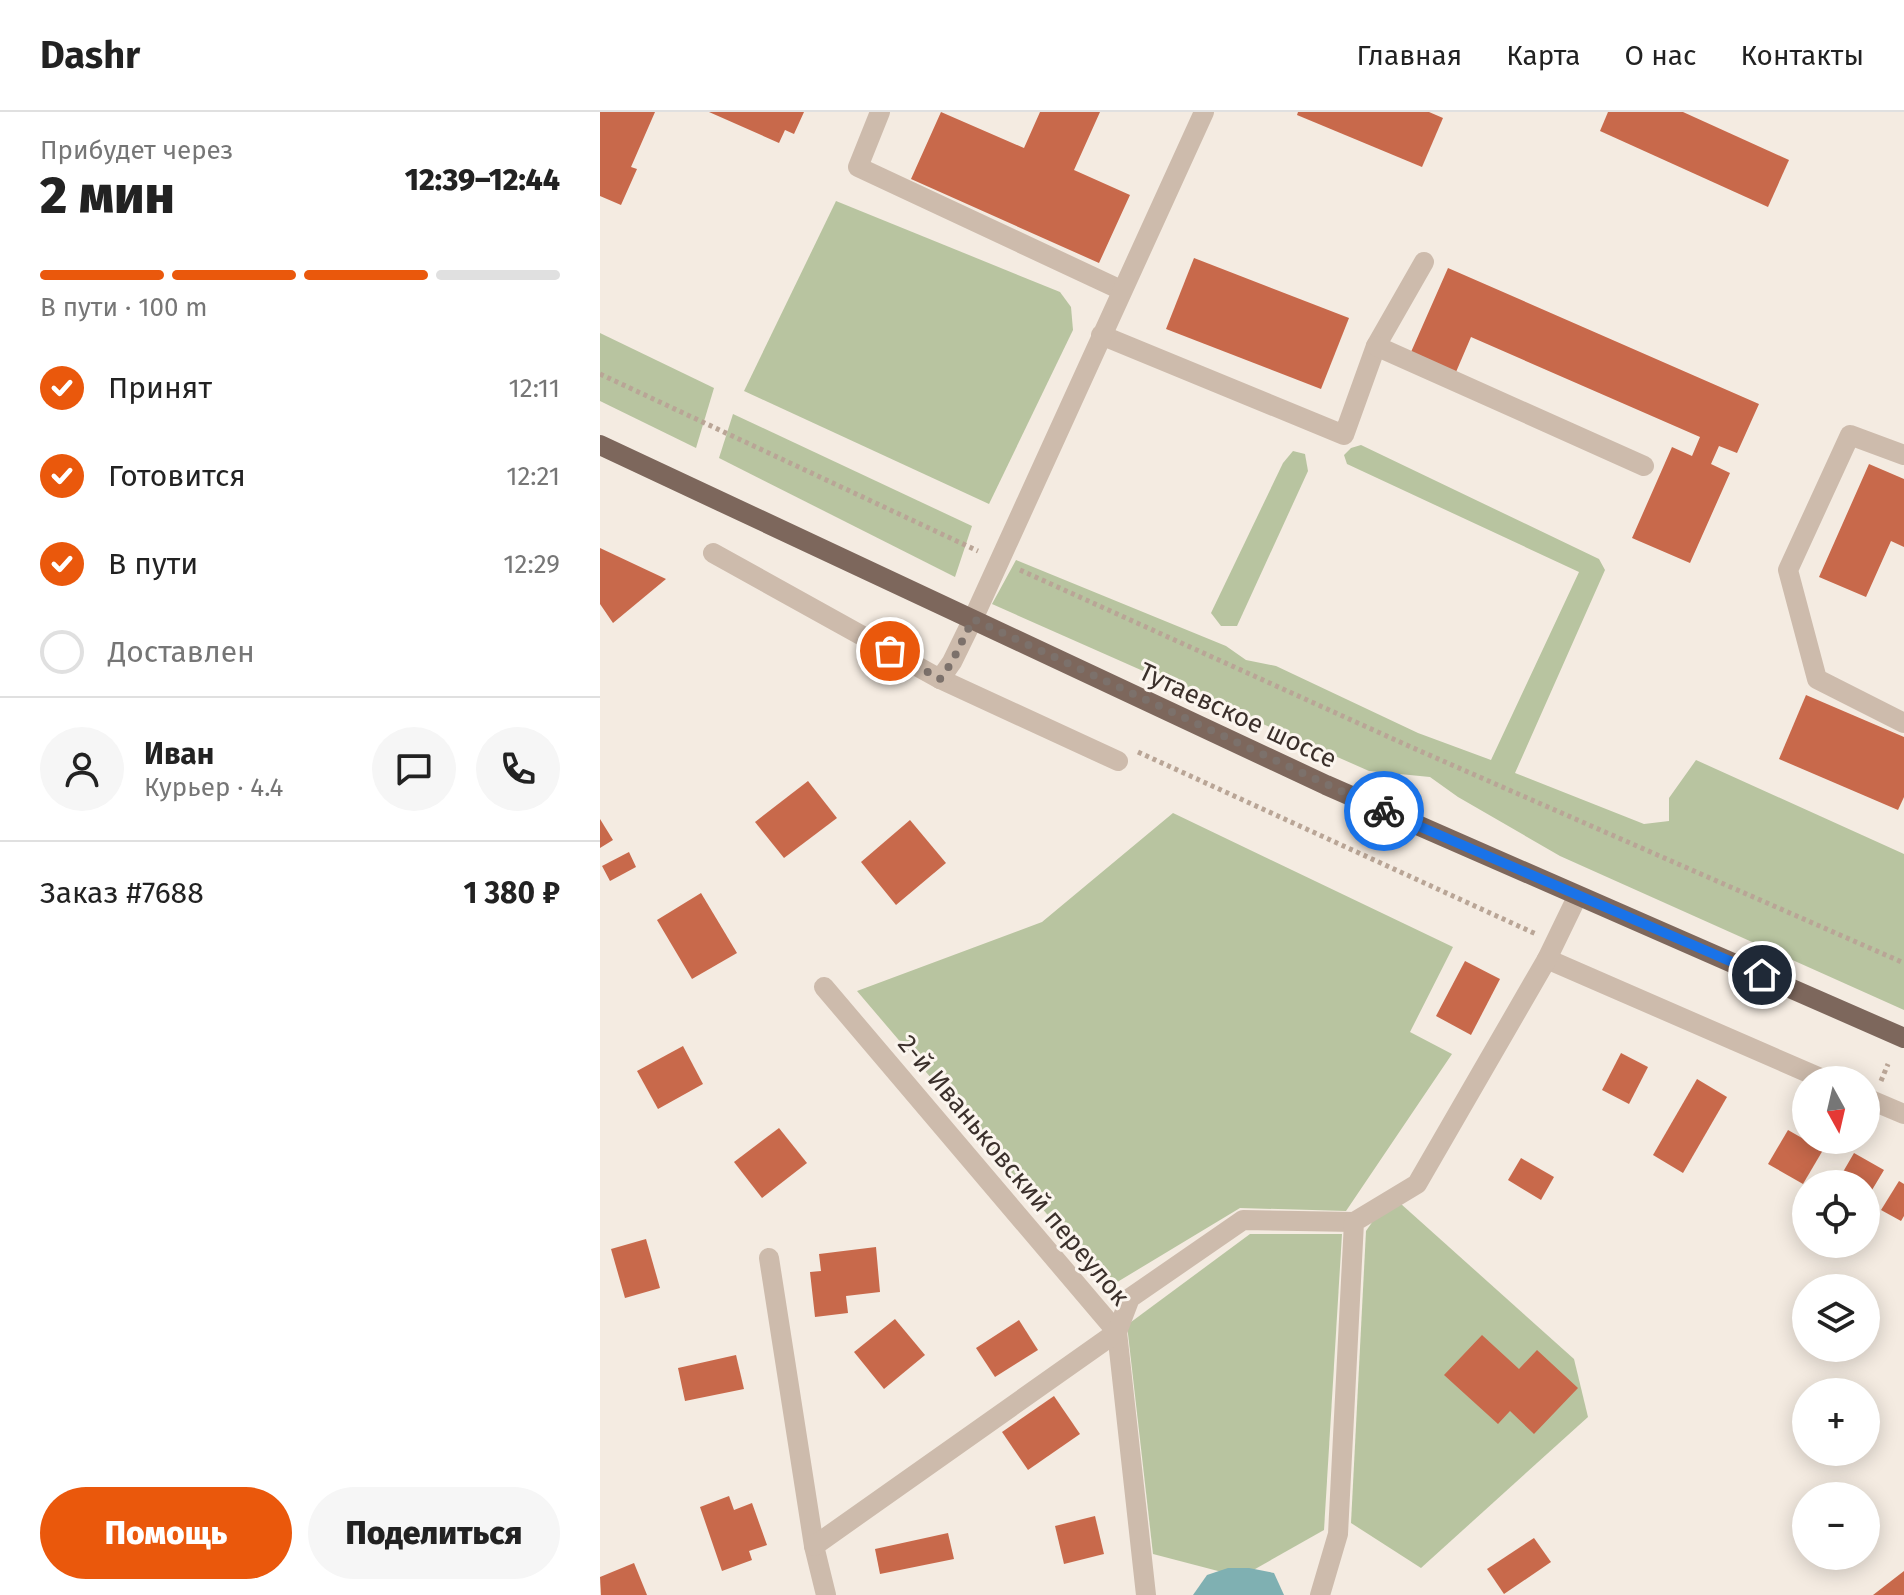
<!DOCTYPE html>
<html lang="ru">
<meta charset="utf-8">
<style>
:root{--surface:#fff;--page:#f6f6f6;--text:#222;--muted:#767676;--line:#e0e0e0;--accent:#ea580c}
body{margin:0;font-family:"Fira Sans",sans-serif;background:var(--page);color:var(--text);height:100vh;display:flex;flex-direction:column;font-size:30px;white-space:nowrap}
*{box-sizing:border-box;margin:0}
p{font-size:26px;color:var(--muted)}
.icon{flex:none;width:44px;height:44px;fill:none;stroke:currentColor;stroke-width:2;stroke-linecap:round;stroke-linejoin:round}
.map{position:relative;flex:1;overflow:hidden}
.sheet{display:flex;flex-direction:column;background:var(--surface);width:600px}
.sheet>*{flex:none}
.needle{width:52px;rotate:172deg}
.buttons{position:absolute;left:1192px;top:954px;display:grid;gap:16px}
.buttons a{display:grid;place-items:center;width:88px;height:88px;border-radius:50%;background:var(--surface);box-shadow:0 4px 20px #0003;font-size:40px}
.pin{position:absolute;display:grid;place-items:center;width:68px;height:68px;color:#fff;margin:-34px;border:4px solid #fff;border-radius:50%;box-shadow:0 2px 8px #0007}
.courier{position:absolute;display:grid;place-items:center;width:80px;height:80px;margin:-40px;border:6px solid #1a73e8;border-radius:50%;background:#fff;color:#222;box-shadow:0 2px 10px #0007}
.head em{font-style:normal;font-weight:800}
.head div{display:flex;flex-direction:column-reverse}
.head{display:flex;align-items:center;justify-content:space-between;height:136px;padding:0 40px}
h1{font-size:52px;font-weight:800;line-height:60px}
.bar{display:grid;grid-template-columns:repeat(4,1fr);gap:12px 8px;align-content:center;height:96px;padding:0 40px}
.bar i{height:10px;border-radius:6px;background:var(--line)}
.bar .on{background:var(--accent)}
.bar p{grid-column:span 4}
.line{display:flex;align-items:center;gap:20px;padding:0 40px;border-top:2px solid var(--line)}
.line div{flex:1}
.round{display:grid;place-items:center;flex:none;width:84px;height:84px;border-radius:42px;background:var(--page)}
ol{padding:0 40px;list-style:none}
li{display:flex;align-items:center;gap:24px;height:88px}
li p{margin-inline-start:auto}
li .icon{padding:8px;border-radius:50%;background:var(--accent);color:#fff;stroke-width:4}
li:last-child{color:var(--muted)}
li i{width:44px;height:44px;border:4px solid var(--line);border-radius:50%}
.action{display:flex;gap:16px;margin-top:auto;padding:16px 40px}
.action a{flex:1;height:92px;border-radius:48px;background:var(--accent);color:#fff;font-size:32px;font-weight:800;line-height:92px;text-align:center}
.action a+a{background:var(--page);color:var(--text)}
header{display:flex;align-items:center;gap:48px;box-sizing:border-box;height:112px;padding:0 40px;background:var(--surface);border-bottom:2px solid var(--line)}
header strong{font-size:38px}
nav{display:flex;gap:44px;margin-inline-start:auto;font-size:28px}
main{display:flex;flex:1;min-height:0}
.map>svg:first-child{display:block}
.green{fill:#b8c4a0}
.water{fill:#7fb0b2}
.building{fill:#c8694b}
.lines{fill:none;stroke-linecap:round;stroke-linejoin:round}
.path{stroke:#b9a596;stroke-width:5;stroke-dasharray:4 4;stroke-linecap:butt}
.minor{stroke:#cdbbac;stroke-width:20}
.major{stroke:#7d675c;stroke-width:20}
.done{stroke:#7c716b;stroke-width:8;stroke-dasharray:0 14.4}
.route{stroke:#1a73e8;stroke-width:10}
.labels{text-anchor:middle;stroke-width:6;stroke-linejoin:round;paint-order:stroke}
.street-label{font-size:26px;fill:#3b302b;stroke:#fbf5ee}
</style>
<header>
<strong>Dashr</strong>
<nav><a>Главная</a><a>Карта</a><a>О нас</a><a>Контакты</a></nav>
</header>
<main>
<section class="sheet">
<div class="head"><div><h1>2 мин</h1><p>Прибудет через</p></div><em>12:39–12:44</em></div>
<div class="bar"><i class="on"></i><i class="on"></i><i class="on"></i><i></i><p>В пути · 100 m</p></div>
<ol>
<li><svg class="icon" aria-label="check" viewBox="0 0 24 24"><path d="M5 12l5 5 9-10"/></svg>Принят<p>12:11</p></li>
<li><svg class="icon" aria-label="check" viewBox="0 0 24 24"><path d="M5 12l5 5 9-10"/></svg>Готовится<p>12:21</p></li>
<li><svg class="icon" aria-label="check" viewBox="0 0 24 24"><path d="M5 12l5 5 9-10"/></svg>В пути<p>12:29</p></li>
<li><i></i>Доставлен</li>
</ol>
<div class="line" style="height:144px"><a class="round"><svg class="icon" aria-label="person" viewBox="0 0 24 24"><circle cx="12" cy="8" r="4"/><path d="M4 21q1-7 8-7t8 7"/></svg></a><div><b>Иван</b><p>Курьер · 4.4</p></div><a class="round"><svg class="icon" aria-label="chat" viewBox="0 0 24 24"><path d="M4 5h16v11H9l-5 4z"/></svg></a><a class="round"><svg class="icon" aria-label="phone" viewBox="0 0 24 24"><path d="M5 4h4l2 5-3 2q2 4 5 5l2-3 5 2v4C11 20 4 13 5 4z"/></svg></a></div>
<div class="line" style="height:104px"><div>Заказ #7688</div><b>1 380 ₽</b></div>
<div class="action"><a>Помощь</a><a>Поделиться</a></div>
</section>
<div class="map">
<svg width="1304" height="1483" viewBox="0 0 1304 1483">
<rect width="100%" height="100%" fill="#f4ebe1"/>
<!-- green -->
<g class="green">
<polygon points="236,89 460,180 471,195 473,218 389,392 144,279"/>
<polygon points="0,221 114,276 96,336 0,289"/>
<polygon points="133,302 372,414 355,465 119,346"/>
<polygon points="761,333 999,447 1005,458 915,661 1044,712 1069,709 1069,686 1096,648 1304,742 1304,898 960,744 858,685 830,665 769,659 392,492 416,448 626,534 646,548 676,554 818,621 891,648 979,460 747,352 744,343 751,336"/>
<polygon points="693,339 705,342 708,359 637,514 621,514 611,501 683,351"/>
<polygon points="573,701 853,835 810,920 852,942 746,1099 640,1096 509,1175 257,879 442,810"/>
<polygon points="791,1083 974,1247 988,1305 821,1456 751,1411 766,1119"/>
<polygon points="650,1122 742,1122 724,1418 641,1465 553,1442 527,1213"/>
</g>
<!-- water -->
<polygon class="water" points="628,1456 649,1456 674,1461 684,1483 593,1483 607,1463"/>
<!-- building -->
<g class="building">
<polygon points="0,0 55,0 31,55 37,57 21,93 0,84"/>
<polygon points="109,0 204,0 194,22 185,18 179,31"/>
<polygon points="341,0 424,36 440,0 500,0 474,58 530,83 499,151 311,67"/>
<polygon points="698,0 829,0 843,6 822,55 697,3"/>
<polygon points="1008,0 1083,0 1189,48 1168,95 1000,19"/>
<polygon points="594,146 749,206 721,277 566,217"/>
<polygon points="848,156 1159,292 1137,341 1119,334 1111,352 1130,361 1090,451 1032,426 1072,335 1092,344 1100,325 871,225 856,260 811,240"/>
<polygon points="1269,352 1304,367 1304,435 1291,429 1266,485 1219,465"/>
<polygon points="0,436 66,467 13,511 0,492"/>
<polygon points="1206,583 1304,625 1304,685 1298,698 1179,647"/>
<polygon points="208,669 237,706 184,746 155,710"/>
<polygon points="0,707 13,728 0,736"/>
<polygon points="310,708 346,751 296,793 261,750"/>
<polygon points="29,740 36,755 10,769 2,754"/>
<polygon points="101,781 137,841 92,867 57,808"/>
<polygon points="865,849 900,867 871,923 836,904"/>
<polygon points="83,934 103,972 58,997 37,959"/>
<polygon points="1021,941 1048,955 1029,992 1002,978"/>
<polygon points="1097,967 1127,985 1083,1061 1053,1043"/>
<polygon points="179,1016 207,1051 162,1086 134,1050"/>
<polygon points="1188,1018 1223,1038 1203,1072 1168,1052"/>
<polygon points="1254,1041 1284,1058 1266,1088 1266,1072 1236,1072"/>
<polygon points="921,1046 954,1065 941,1088 908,1068"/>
<polygon points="1299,1069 1304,1072 1304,1104 1301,1109 1281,1098"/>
<polygon points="46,1127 60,1176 25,1186 11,1137"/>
<polygon points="276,1135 280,1180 246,1184 248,1201 215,1205 210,1160 221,1159 219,1142"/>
<polygon points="295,1207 325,1243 284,1277 254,1240"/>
<polygon points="419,1208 438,1238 395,1265 376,1236"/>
<polygon points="882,1223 919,1257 937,1238 978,1276 934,1322 910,1299 898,1312 844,1263"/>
<polygon points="136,1243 144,1277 85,1289 78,1256"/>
<polygon points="454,1284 480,1322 428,1358 402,1320"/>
<polygon points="129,1384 134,1398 152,1391 167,1433 149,1439 152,1448 122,1459 100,1395"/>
<polygon points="495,1404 504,1442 464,1452 455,1414"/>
<polygon points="348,1421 354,1447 280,1462 275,1437"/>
<polygon points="934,1426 951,1450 904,1482 887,1457"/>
<polygon points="34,1451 47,1483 1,1483 0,1465"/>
<polygon points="1304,1459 1304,1483 1273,1483"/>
</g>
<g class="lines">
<!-- path -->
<g class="path">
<polyline points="0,262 378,439"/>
<polyline points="420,458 811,635 1304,851"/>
<polyline points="538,640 936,822"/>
<polyline points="1281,969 1288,952"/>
</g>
<!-- minor -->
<g class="minor">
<polyline points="280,0 258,55 521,178"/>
<polyline points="501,223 744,323 776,234 824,150"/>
<polyline points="776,234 1044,354"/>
<polyline points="1304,343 1250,323 1188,458 1217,567 1304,611"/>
<polyline points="113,441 340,567 518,649"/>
<polyline points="340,567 352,550 373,507 604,0"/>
<polyline points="947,847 1225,968"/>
<polyline points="224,875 517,1220 546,1483"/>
<polyline points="1266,986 1304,1002"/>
<polyline points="169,1146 214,1434 226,1483"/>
<polyline points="214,1434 517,1220 530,1186 643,1108 754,1110"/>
<polyline points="720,1483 738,1422 754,1110 817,1072 947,847 977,785"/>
</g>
<!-- major -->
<polyline class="major" points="0,333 726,673 1304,926"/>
</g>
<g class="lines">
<!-- done -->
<polyline class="done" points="290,539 340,567 352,550 373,507 784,699"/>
<!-- route -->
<polyline class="route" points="784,699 1162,863"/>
</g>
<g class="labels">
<!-- street labels -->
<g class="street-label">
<text transform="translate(638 603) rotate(25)" y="9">Тутаевское шоссе</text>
<text transform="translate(414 1058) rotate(50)" y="9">2-й Иваньковский переулок</text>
</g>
</g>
</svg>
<div class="buttons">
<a><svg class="needle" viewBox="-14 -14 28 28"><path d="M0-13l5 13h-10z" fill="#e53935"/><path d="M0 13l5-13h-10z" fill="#767676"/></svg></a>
<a><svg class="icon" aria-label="locate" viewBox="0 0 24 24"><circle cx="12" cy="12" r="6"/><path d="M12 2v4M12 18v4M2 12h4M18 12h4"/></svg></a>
<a><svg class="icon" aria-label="layers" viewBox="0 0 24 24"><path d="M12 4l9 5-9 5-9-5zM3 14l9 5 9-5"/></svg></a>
<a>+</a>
<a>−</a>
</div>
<div class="pin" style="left:290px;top:539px;background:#ea580c"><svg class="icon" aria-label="bag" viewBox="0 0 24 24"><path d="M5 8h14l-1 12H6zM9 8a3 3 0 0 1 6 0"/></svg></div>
<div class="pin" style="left:1162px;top:863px;background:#1f2937"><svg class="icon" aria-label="home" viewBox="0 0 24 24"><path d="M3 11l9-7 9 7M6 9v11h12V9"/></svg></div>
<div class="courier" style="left:784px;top:699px"><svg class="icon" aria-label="bike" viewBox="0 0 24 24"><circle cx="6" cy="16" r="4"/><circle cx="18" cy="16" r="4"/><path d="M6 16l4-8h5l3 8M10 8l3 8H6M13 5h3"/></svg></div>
</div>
</main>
